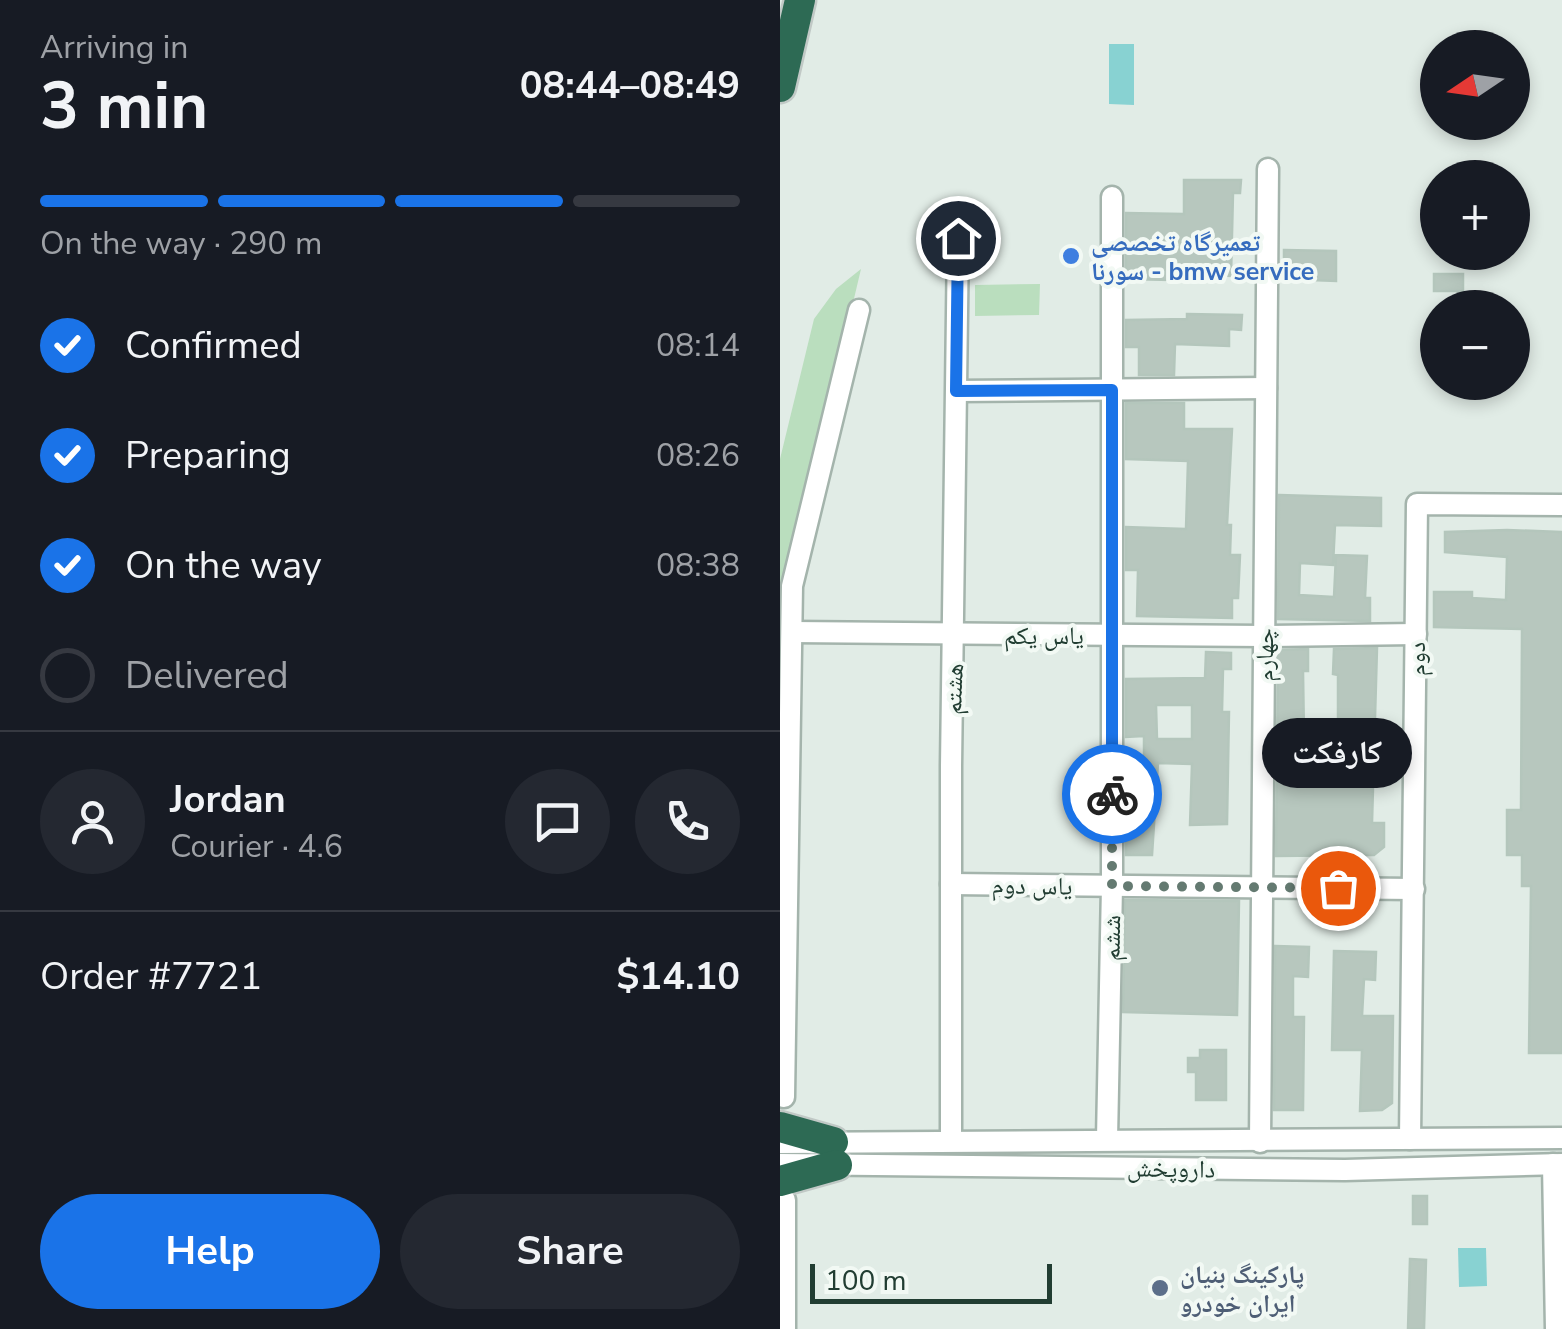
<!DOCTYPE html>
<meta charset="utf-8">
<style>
:root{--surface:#171b24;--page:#242831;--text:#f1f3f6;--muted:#9ea1a6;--line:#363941;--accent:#1a73e8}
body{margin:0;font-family:"Nunito Sans","Noto Naskh Arabic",sans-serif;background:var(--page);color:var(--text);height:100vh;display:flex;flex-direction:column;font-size:38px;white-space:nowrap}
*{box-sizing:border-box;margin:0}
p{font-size:32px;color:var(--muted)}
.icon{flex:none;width:55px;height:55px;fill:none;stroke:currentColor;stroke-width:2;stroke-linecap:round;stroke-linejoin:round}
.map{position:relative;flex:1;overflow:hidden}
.sheet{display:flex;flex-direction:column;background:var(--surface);width:780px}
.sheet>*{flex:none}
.needle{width:65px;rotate:257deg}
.fabs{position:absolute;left:640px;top:30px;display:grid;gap:20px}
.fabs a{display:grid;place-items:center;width:110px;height:110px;border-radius:50%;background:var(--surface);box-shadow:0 5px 15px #0003;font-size:50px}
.scale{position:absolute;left:30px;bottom:25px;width:242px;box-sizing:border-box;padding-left:10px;border:5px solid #213d32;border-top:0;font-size:28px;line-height:35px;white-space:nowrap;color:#213d32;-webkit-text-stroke:8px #f2f9f4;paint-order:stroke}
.pin{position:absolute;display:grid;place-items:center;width:85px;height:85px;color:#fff;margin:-42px;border:5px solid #fff;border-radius:50%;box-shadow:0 2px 10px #0007}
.courier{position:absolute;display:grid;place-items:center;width:100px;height:100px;margin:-50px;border:8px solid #1a73e8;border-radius:50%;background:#fff;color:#222;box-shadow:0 2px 12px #0007}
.bubble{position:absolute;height:70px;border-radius:35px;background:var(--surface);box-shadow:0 5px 15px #0003;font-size:32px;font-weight:700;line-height:70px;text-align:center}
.headline em{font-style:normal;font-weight:700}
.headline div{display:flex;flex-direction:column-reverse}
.headline{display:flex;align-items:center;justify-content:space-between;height:170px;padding:0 40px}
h1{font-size:65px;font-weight:700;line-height:75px}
.bar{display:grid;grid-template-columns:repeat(4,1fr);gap:15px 10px;align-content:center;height:120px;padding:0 40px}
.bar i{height:12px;border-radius:8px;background:var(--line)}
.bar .on{background:var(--accent)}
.bar p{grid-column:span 4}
.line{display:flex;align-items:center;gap:25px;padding:0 40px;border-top:2px solid var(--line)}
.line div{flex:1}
.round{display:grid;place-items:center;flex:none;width:105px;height:105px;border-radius:52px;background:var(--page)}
ol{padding:0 40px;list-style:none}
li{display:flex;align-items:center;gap:30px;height:110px}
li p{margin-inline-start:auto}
li .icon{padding:10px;border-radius:50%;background:var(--accent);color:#fff;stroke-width:4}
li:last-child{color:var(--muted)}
li i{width:55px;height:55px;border:5px solid var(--line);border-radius:50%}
.button{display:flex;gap:20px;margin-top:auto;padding:20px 40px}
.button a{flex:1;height:115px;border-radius:60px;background:var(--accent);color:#fff;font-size:40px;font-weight:700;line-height:115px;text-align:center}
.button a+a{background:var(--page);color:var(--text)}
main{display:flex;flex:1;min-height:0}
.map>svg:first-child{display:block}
.green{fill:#badebe}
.water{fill:#88d2d2}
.building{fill:#b7c7be;stroke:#b4c6bc;stroke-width:2.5;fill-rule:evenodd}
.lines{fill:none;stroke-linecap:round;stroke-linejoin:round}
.minor-casing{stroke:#a4b4ac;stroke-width:25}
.highway-casing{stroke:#c1c9c6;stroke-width:35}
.minor{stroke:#fff;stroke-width:20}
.highway{stroke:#2d6a54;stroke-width:30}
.done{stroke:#647a71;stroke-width:10;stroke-dasharray:0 18}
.route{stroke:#1a73e8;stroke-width:12}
.shop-dot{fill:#3f7fe0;stroke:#f2f9f4;stroke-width:4}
.service-dot{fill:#5c6f8a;stroke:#f2f9f4;stroke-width:4}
.labels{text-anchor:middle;stroke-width:8;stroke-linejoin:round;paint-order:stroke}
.shop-label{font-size:25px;font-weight:bold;fill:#366cbe;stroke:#f2f9f4;text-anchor:start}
.street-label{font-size:25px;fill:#213d32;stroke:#f2f9f4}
.service-label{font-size:25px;font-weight:bold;fill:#4e5e75;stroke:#f2f9f4;text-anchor:start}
</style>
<main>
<section class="sheet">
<div class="headline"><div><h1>3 min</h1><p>Arriving in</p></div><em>08:44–08:49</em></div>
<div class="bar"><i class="on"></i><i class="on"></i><i class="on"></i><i></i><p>On the way · 290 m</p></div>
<ol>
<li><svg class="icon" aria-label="check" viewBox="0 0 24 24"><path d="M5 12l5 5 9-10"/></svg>Confirmed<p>08:14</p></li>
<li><svg class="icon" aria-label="check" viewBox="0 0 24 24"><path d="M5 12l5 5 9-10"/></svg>Preparing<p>08:26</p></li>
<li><svg class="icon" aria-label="check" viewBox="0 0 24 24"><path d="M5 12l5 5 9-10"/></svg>On the way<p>08:38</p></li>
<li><i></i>Delivered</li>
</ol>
<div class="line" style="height:180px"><a class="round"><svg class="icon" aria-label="person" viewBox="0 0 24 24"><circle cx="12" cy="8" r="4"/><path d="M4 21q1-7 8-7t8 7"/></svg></a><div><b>Jordan</b><p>Courier · 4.6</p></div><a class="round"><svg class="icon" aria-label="chat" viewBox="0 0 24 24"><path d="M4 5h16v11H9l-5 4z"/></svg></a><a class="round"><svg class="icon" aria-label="phone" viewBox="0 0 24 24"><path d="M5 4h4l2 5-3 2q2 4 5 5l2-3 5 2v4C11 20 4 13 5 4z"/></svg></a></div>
<div class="line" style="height:130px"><div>Order #7721</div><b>$14.10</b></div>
<div class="button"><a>Help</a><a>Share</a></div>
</section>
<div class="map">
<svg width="782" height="1329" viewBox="0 0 782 1329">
<rect width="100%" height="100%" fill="#e1ece6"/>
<!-- green -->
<g class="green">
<polygon points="81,269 6,586 0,761 0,459 34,319 56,289"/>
<polygon points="260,284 259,315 195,316 195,285"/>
</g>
<!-- water -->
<g class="water">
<polygon points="329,44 354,44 354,105 329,104"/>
<polygon points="678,1248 706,1248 707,1286 679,1287"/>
</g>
<!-- building -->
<g class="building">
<polygon points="404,180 461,180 460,193 453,193 451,276 391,273 391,280 346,279 346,213 404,214"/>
<polygon points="504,250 556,251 556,281 504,279"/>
<rect x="654" y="274" width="29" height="17"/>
<polygon points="407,314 462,315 461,330 449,329 449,346 395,344 394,375 359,375 359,347 346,347 346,320 407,319"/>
<polygon points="346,403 404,403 404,429 452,429 447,525 451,525 450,555 460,555 458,598 452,598 452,618 357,616 358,570 346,570 346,527 406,529 408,461 346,459"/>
<polygon points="499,495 601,498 601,526 555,525 553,565 520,563 519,595 554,597 556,555 587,556 585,598 590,598 590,621 498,619"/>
<polygon points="727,530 782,532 782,1053 749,1053 751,886 742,886 742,855 727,855 727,810 741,810 742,629 654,627 654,592 692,592 692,598 726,600 727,557 665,552 665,532"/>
<polygon points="597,648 592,823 604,823 604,847 594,855 496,856 498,650 528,649 528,671 523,671 524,737 558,739 558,675 553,674 554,649"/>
<path d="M426 652 451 653V669H443L442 712H449L447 824 410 825 412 764 378 763 372 855H346V773L364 774V736L346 737V679L425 678ZM376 705H412V739H377Z"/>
<polygon points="345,900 459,901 457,1015 343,1012"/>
<polygon points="495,946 529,947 528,977 513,976 513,1017 524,1017 523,1110 494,1110"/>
<polygon points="554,951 596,952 595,980 584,979 582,1016 613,1016 612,1103 602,1110 580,1111 582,1050 552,1050"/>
<polygon points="420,1050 446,1050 446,1100 416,1100 416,1072 408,1072 408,1058 420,1058"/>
<rect x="633" y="1196" width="14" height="28"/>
<polygon points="630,1259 646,1260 644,1329 628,1329"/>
</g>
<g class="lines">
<!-- minor casing -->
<g class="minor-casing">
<g id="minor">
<polyline points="177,391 486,388"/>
<polyline points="12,632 484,636 636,634"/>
<polyline points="171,884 634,889"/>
<polyline points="4,1097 12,586 79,310"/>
<polyline points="327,1139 332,886 332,197"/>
<polyline points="630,1139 637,504 782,505"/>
<polyline points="171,1141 171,766 178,237"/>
<polyline points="480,1142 488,169"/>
<polyline points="0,1143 782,1138"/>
<polyline points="0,1164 565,1170 782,1164"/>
<polyline points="773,1164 776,1329"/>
<polyline points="5,1200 5,1329"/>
</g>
</g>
<!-- highway casing -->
<g class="highway-casing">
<g id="highway">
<polyline points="0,87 20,0"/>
<polyline points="0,1127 53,1142"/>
<polyline points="0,1181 57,1165"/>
</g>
</g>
<!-- minor -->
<use href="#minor" class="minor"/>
<!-- highway -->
<use href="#highway" class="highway"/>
</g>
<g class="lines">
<!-- done -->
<polyline class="done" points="332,794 332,886 558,888"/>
<!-- route -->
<polyline class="route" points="178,238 176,391 332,390 332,794"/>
</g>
<!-- markers -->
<circle class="shop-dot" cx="291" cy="256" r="10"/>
<circle class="service-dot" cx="380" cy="1288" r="10"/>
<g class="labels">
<!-- shop labels -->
<g class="shop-label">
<text x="311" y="251">تعمیرگاه تخصصی<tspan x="311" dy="29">سورنا - bmw service</tspan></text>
</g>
<!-- street labels -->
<g class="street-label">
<text x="264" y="644">یاس یکم</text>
<text transform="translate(484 655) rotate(-90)" y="9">چهارم</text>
<text transform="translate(636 659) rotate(-90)" y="9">دوم</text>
<text transform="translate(173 689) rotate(-88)" y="9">هشتم</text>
<text transform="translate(252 885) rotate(1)" y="9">یاس دوم</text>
<text transform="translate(331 938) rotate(-89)" y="9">ششم</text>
<text transform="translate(391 1168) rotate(1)" y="9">داروپخش</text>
</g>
<!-- service labels -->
<g class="service-label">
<text x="400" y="1283">پارکینگ بنیان<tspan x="400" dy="29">ایران خودرو</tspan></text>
</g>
</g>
</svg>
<div class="fabs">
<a><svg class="needle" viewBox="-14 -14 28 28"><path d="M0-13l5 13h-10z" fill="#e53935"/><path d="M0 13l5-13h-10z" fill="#9ea1a6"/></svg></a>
<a>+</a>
<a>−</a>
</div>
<div class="scale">100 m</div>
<div class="pin" style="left:558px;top:888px;background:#ea580c"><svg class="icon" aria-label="bag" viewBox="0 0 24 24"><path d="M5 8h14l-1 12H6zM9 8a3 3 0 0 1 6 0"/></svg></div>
<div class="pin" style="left:178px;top:238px;background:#1f2937"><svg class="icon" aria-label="home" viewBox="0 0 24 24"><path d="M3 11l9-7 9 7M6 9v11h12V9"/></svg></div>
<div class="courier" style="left:332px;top:794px"><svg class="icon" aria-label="bike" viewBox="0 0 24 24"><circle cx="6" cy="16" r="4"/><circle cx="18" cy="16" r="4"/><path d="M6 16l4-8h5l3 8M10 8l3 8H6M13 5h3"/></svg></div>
<div class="bubble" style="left:482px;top:718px;width:150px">کارفکت</div>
</div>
</main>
